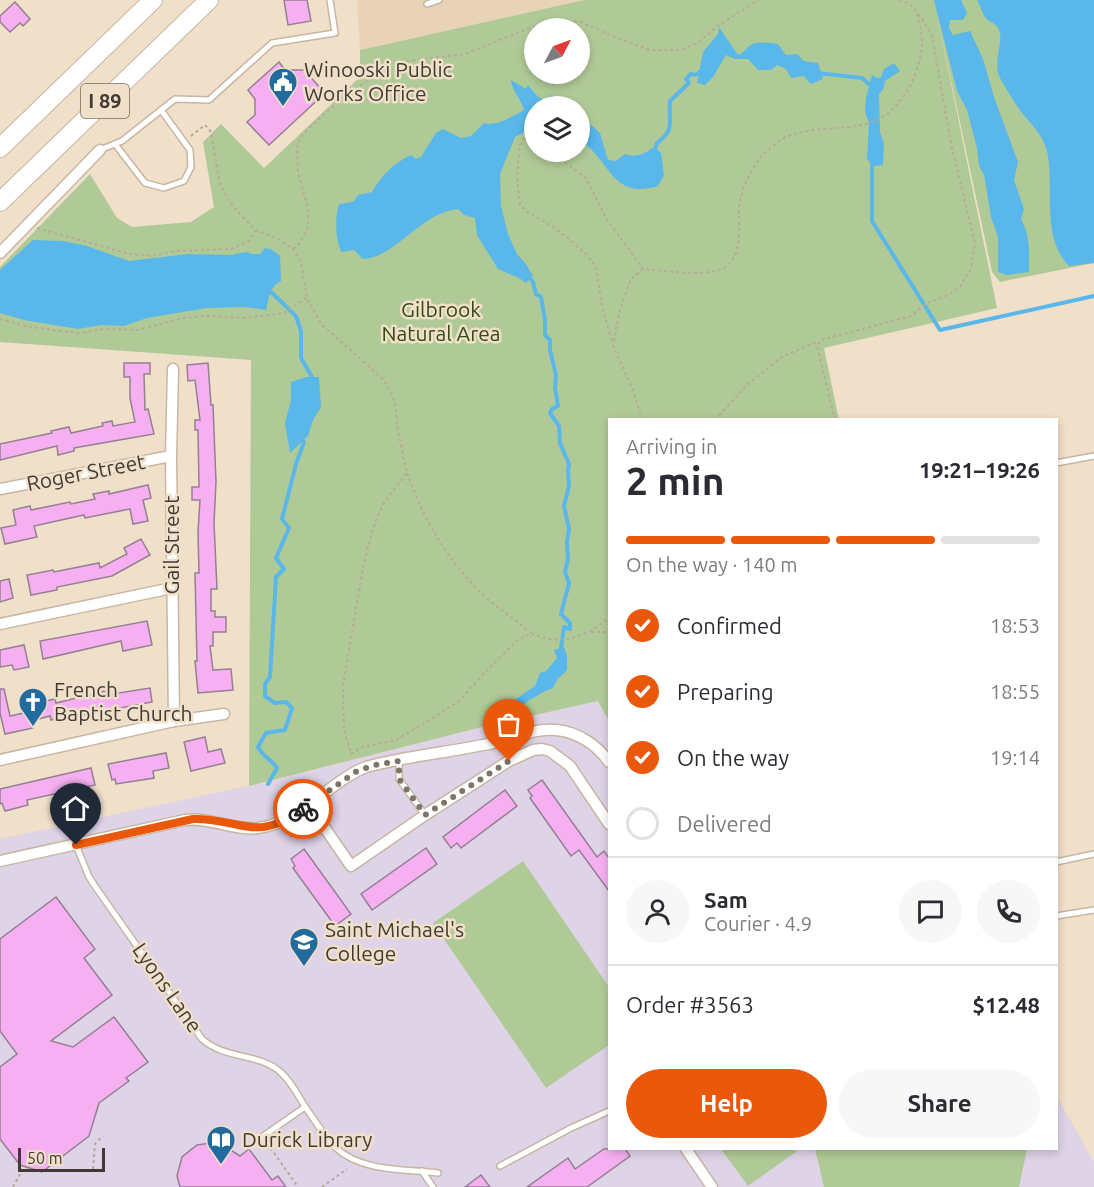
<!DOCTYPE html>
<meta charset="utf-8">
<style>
:root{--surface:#fff;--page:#f7f7f7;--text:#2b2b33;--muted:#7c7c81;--line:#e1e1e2;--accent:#ea580c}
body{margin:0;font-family:Ubuntu,sans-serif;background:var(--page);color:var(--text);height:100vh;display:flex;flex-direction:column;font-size:22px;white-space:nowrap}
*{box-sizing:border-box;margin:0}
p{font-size:20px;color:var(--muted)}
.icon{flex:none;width:33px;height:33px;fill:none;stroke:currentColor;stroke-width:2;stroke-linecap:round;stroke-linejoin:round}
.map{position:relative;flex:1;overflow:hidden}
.side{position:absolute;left:608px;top:418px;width:450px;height:732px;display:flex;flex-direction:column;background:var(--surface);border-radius:0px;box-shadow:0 3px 9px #0003}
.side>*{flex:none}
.needle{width:39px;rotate:49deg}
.buttons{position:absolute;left:524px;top:18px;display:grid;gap:12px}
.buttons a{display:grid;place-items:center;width:66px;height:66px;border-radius:50%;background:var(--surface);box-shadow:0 3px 9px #0003;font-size:30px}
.scale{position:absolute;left:18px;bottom:15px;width:87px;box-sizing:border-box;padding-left:6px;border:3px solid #423b33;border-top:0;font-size:16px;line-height:21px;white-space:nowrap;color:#423b33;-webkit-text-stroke:4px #f0dfc9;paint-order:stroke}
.pin{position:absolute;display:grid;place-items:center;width:51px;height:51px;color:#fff;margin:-62px -26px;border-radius:50% 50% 50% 0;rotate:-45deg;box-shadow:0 0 6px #0007}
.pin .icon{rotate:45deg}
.courier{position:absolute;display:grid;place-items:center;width:60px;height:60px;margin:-30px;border:4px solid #ea580c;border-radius:50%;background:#fff;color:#222;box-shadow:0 2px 8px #0007}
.headline em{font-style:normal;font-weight:600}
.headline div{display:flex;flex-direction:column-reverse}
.headline{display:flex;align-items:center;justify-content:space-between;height:102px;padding:0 18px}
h1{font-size:39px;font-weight:600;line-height:45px}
.bar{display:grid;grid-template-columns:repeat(4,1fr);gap:9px 6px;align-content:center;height:72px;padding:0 18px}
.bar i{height:8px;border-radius:4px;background:var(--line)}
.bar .current{background:var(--accent)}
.bar p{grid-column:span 4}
.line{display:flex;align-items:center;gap:15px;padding:0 18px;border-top:2px solid var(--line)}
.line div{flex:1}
.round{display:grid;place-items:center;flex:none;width:63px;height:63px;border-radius:32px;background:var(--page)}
ol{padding:0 18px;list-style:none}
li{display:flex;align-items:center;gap:18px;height:66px}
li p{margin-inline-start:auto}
li .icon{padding:6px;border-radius:50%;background:var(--accent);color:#fff;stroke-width:4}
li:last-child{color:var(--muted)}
li i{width:33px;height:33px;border:3px solid var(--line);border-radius:50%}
.cta{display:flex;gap:12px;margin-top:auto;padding:12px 18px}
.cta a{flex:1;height:69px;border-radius:36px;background:var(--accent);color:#fff;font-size:24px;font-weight:600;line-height:69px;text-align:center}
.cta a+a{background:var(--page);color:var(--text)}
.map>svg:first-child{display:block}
.built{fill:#e9d3b7}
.education{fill:#ded3e7}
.green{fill:#b0ca97;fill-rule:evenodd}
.water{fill:#59b7ea}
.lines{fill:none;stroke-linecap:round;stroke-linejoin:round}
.stream{stroke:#59b7ea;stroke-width:4}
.building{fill:#f6b0f1;stroke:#938091;stroke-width:1.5}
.service-casing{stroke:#c7b6a2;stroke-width:8}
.minor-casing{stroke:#c7b6a2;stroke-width:13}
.motorway-casing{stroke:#c7b6a2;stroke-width:20}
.path{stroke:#b7aa98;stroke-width:2;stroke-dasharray:3 3;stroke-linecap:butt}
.service{stroke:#fff;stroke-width:5}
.minor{stroke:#fff;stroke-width:10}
.motorway{stroke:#fff;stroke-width:18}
.done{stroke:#7f7468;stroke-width:6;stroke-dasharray:0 10.8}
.route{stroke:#ea580c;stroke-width:8}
.labels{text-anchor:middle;stroke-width:5;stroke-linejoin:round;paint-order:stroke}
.shield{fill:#f0dfc9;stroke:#766c60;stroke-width:1.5}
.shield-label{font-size:20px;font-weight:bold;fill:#423b33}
.poi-label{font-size:21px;fill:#423b33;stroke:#f0dfc9;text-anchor:start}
.park-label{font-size:21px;fill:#334b13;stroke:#f0dfc9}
.street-label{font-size:21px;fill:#423b33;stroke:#f0dfc9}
</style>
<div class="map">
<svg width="1094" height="1187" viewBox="0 0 1094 1187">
<rect width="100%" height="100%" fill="#f0dfc9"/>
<!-- built -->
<polygon class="built" points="357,0 584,0 360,50"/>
<!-- education -->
<polygon class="education" points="598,701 609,721 609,1149 1056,1149 1056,1095 1094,1162 1094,1187 0,1187 0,839 271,781 486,726"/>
<!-- green -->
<g class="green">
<path d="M584 0H1094V263L1000 282 992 272 937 15 997 308 824 348 839 420H609V721L598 701 486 726 249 786 251 360 0 342V267L90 174 117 218 132 227 191 222 214 207 203 142 221 124 264 168 360 77V50ZM534 28H579V74H534ZM534 106H579V152H534Z"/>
<polygon points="523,861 609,987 609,1045 546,1088 433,923"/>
<polygon points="721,1149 796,1149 797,1151 748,1186"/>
<polygon points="815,1149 1027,1149 1019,1187 824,1187"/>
</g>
<!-- water -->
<g class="water">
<path d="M934 0H961L967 13 963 20H950L949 28 953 35 970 31 983 59 995 100 1018 162 1014 180 1024 209 1021 219C1031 237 1029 253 1029 272L1007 275 998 272V237L991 217 984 175 979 166 977 148 967 110 957 91Z"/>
<path d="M977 0H1094V263L1069 266C1040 237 1055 187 1047 151 1042 132 1027 121 1017 106 1011 97 1005 87 1000 78 993 64 1002 46 1000 33 997 22 991 24 985 17 982 13 980 5 977 0Z"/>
<path d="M719 27 738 55C745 53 745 48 751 45 758 41 770 43 778 44L786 55 797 54 804 61 818 63 823 79 811 84 804 76 791 78 786 69 777 65 771 70H758L748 59H735L726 55 713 77 705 85 697 83 703 52 718 34Z"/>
<polygon points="894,63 900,71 885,81 883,90 879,94 880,132 884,144 883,165 874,166 867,159 869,123 865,112 866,98 872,75 877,78 881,77 884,69"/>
<path d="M511 80 526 89 528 85 538 97 548 101 550 95 566 102 567 106H534V127L515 137 500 174 501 206 508 234 517 254 526 264 533 276 526 283 519 278 498 269 477 235 475 218 464 215 458 209C420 213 395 258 363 259L354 250 342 252C335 243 335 215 339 204L353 202 358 195 372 192C380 177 395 162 411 155L416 159 421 157 436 133 443 129 461 138 471 136 484 123C497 127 513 116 524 110 521 99 512 91 511 80Z"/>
<path d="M583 111 590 124 600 133 608 160 616 161 625 154C637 158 644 154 654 147L661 153 664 175 658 186C611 201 610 158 579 140V114Z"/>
<path d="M33 240 63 241 87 246 129 261 188 254 230 255 246 252 252 254H260L265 248 271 249 280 256 281 281C269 287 269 299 266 310L244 307 207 308 147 318 124 326 101 325 78 329 24 320 0 313V270Z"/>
<polygon points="306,377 319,377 321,407 313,420 308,436 290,453 285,423 291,400 291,382"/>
<path d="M564 647 567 656V670L557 680 553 688C543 691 528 701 519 707 510 713 506 720 494 717V714L535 686 540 673 546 671 557 658 554 650Z"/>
</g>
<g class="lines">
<!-- stream -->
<g class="stream">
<polyline points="818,73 862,78 872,87"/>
<path d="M655 150 657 143C676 129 668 122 670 101L689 83 686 79 691 74 696 75 701 71"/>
<polyline points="872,160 872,221 940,330 1094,296"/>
<polyline points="529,277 533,282 536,294 541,297 545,320 545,335 550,340 550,350 556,375 555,388 558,406 552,409 550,413 559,426 560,443 569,464 568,471 569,486 564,506 569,529 567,542 568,559 565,572 569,583 561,614 570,623 570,629 564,627 561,648"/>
<polyline points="270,291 296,316 301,331 301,358 312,377"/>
<path d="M268 784 277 768C271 759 264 758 258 747L266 733 285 730 292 708 286 702 275 703 265 696V684L270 677 276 577 284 569 276 558 289 528 282 519 296 464 304 442"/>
</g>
</g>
<!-- building -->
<g class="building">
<polygon points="284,0 307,0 311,21 288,25"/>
<polygon points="15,2 30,19 23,26 20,23 10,32 0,22 0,16"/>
<polygon points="279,62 285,70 304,70 325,93 269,145 247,122 255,115 255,99 248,90"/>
<polygon points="124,363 150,363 150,374 144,374 145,410 148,409 154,434 74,448 74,451 58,455 57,446 0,460 0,444 52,433 51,431 69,427 71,433 103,426 102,423 112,421 113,426 135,422 130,398 130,377 124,377"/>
<polygon points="208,363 211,405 213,405 216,482 214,523 217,589 211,589 211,611 215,611 215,617 226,617 226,632 213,632 213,646 210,646 213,670 231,669 233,690 198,693 195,661 197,661 195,573 199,573 198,532 200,500 192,500 192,487 199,487 198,430 195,430 195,420 200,420 195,380 188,381 187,365"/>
<polygon points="148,485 151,498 143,500 148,521 133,524 130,509 85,518 84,515 34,526 37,537 5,544 1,528 16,525 13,510 30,506 31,510 70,502 71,504 95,499 93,494 109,491 109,494"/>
<polygon points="141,539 150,555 112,576 57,587 57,590 31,595 27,575 53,570 54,572 99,563 100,568 127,554 124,548"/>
<polygon points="9,579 13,598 0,602 0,581"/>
<polygon points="147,621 152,645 123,651 121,641 43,659 40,641"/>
<polygon points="24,645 29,667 14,670 12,665 0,667 0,650"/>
<polygon points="150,688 152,702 84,715 83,712 51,720 50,716 31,721 33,728 5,734 0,713 0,689 4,689 10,716 38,710 37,703 55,699 56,703 105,691 106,695"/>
<polygon points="205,737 208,752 221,749 225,763 191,771 184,742"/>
<polygon points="166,753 169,768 153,771 154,778 116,784 115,779 112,780 108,764"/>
<polygon points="91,768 95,785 27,800 28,805 5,811 2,803 0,804 0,789"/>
<polygon points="542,780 597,857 604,851 609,858 609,891 579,850 571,856 530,798 532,796 528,790"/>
<polygon points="505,790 517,806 461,848 457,843 451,848 443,837"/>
<polygon points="426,848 437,864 372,910 361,894"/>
<polygon points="304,849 351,914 335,926 293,868 295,866 291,859"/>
<polygon points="56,897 95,949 84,958 112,995 51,1041 73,1047 114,1017 148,1062 126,1078 129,1081 99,1103 89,1136 42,1172 20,1165 0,1139 0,1067 17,1054 0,1031 0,939"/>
<polygon points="218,1142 240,1156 249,1149 272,1180 278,1176 286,1187 180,1187 177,1176 182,1157 197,1145"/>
<polygon points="604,1149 625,1149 630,1156 587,1187 527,1187 568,1158 575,1169"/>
<polygon points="481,1175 490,1187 465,1187"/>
</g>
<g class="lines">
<!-- service casing -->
<g class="service-casing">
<g id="service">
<polyline points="427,4 439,0"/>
<polyline points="115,144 145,183 164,188 184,181 191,167 190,150 161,110"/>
<polyline points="100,150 122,141 175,99 209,100 272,43 335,33 330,0"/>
<polyline points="1056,463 1094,456"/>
<polyline points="399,761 399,779 425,815"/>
<path d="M76 845 89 877 97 889 202 1039C224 1059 256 1053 278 1070 291 1080 299 1098 308 1111 317 1123 325 1138 336 1148 362 1172 405 1169 438 1173"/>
<polyline points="1056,862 1094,854"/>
<polyline points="1056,916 1094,910"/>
<polyline points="256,1141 305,1107"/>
<polyline points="500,1166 571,1128 609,1111"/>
<polyline points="422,1171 433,1187"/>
</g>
</g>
<!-- minor casing -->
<g class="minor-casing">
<g id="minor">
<polyline points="0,253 100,150"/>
<polyline points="173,369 171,456 174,721"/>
<polyline points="0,489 171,456"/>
<polyline points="0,624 172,588"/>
<polyline points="0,760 174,721 224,714"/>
<polyline points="309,805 351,866 425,815 509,761 533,750 542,749 550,751 570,766 609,824"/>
<path d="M0 861 185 820C211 817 234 831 258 828 301 823 328 782 366 767 407 756 451 752 493 743 513 738 534 728 556 730 578 732 597 745 609 762"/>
<polyline points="686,1149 712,1187"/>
</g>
</g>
<!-- motorway casing -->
<g class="motorway-casing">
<g id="motorway">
<polyline points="0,148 153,0"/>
<polyline points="0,202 209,0"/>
</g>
</g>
<!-- path -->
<g class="path">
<polyline points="534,135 531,133 525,136 520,145 517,176 520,205 527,212 552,226 569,239 586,254 596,267 602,306 612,342"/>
<path d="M191 136 205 125 211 132 220 185 234 208 256 230 278 239 293 249 301 262 307 298 321 324 384 380 395 402 397 426 407 473 383 504 372 531 362 573 343 686 344 730 351 754 362 747 396 740 436 716 459 701 485 672 517 641 531 633C561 647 584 637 609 618"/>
<polyline points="550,152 586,178 606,218 643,269"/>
<polyline points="37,228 129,254 152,256 176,251 231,249 249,241 256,230"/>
<polyline points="293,249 299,244 307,230 309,213 298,172 297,144 304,133 325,113 390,63 465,54 532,27 555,21 581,22 612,36 650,50 681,50 698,43 719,25 758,0"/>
<polyline points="0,319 30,327 79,333 104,329 138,330 183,318 205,316 247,318 284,313 306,298"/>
<path d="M642 420 633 390 613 345 620 309 631 279 643 269C662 270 713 279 728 265 743 251 738 227 739 209 740 191 751 168 763 155 769 149 780 139 788 136 839 118 878 145 911 84 919 67 924 49 921 31 919 16 917 5 900 0"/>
<polyline points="715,420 747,385 782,357 818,341"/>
<polyline points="835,420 817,346 821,340 911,316 925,304 948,295 959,288 971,269 975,243 951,144 932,35 919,14"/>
<path d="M407 473C425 522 450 566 490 601 504 612 518 622 531 633"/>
<polyline points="591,632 609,632"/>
<polyline points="267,1143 298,1187"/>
<polyline points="93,1169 95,1144 103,1136"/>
<polyline points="13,1187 20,1174"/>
<polyline points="322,1187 347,1169"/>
</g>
<!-- service -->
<use href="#service" class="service"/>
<!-- minor -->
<use href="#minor" class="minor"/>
<!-- motorway -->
<use href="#motorway" class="motorway"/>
</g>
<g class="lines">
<!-- done -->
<polyline class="done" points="303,809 357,771 375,765 399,761 399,779 425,815 509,761"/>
<!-- route -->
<path class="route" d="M76 845 193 819C241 818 255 844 303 809"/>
</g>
<!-- icons -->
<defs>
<g id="civic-pin" transform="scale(1.5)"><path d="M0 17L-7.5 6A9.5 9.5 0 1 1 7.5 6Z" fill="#216b9f" stroke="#f0dfc9"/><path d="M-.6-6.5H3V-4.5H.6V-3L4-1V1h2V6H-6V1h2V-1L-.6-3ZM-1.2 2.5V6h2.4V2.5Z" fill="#fff"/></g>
<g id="church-pin" transform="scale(1.5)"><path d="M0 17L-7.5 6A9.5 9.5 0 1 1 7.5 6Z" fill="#216b9f" stroke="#f0dfc9"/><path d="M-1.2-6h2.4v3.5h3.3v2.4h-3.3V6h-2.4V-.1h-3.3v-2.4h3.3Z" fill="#fff"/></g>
<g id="university-pin" transform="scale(1.5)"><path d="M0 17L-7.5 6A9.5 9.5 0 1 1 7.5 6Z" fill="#216b9f" stroke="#f0dfc9"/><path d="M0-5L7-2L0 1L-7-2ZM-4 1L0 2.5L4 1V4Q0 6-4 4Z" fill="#fff"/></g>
<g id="library-pin" transform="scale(1.5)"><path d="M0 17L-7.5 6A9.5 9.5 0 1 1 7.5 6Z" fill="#216b9f" stroke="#f0dfc9"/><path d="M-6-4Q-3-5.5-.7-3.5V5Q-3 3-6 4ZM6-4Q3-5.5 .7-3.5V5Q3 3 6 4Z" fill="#fff"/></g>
</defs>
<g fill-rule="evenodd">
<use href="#civic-pin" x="283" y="82"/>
<use href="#church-pin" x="33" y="702"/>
<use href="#university-pin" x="304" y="942"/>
<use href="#library-pin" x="221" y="1140"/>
</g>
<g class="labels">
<!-- shield labels -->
<rect class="shield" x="81" y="84" width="48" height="34" rx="4.5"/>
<g class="shield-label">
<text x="105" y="108">I 89</text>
</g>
<!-- poi labels -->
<g class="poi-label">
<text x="304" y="77">Winooski Public<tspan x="304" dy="24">Works Office</tspan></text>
<text x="54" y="697">French<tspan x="54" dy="24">Baptist Church</tspan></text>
<text x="325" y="937">Saint Michael's<tspan x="325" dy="24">College</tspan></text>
<text x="242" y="1147">Durick Library</text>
</g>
<!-- park labels -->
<g class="park-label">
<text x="441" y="317">Gilbrook<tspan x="441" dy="24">Natural Area</tspan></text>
</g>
<!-- street labels -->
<g class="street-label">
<text transform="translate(86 473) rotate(-11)" y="7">Roger Street</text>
<text transform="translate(172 545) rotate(-90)" y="7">Gail Street</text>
<text transform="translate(167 988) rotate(55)" y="7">Lyons Lane</text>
</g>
</g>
</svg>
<div class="buttons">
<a><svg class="needle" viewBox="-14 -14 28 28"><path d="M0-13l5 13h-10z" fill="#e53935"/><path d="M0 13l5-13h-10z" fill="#7c7c81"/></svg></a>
<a><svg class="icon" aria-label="layers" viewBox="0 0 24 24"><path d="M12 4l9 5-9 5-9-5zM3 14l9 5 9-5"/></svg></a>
</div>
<div class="scale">50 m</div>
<div class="pin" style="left:509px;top:761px;background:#ea580c"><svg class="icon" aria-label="bag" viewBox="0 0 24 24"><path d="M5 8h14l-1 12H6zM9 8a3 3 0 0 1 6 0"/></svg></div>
<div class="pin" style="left:76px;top:845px;background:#1f2937"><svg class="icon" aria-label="home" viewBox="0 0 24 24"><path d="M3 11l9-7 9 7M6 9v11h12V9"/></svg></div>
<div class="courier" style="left:303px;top:809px"><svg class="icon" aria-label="bike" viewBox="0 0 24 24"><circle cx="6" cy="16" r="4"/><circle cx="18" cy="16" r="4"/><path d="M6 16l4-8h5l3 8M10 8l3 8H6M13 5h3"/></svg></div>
<section class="side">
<div class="headline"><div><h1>2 min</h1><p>Arriving in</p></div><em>19:21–19:26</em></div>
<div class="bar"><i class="current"></i><i class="current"></i><i class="current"></i><i></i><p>On the way · 140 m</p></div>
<ol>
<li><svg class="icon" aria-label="check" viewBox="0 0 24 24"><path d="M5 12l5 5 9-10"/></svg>Confirmed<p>18:53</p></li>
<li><svg class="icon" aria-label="check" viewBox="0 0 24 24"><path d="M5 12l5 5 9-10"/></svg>Preparing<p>18:55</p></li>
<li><svg class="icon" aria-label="check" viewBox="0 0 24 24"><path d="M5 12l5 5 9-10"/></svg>On the way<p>19:14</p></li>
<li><i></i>Delivered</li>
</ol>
<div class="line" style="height:108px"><a class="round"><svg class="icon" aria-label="person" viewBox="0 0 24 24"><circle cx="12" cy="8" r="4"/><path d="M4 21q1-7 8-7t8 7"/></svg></a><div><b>Sam</b><p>Courier · 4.9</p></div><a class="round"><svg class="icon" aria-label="chat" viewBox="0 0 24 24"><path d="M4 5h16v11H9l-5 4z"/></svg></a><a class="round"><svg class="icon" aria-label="phone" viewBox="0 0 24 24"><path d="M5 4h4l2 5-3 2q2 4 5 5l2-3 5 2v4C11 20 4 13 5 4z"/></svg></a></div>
<div class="line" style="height:78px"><div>Order #3563</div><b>$12.48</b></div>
<div class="cta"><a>Help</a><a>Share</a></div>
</section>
</div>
